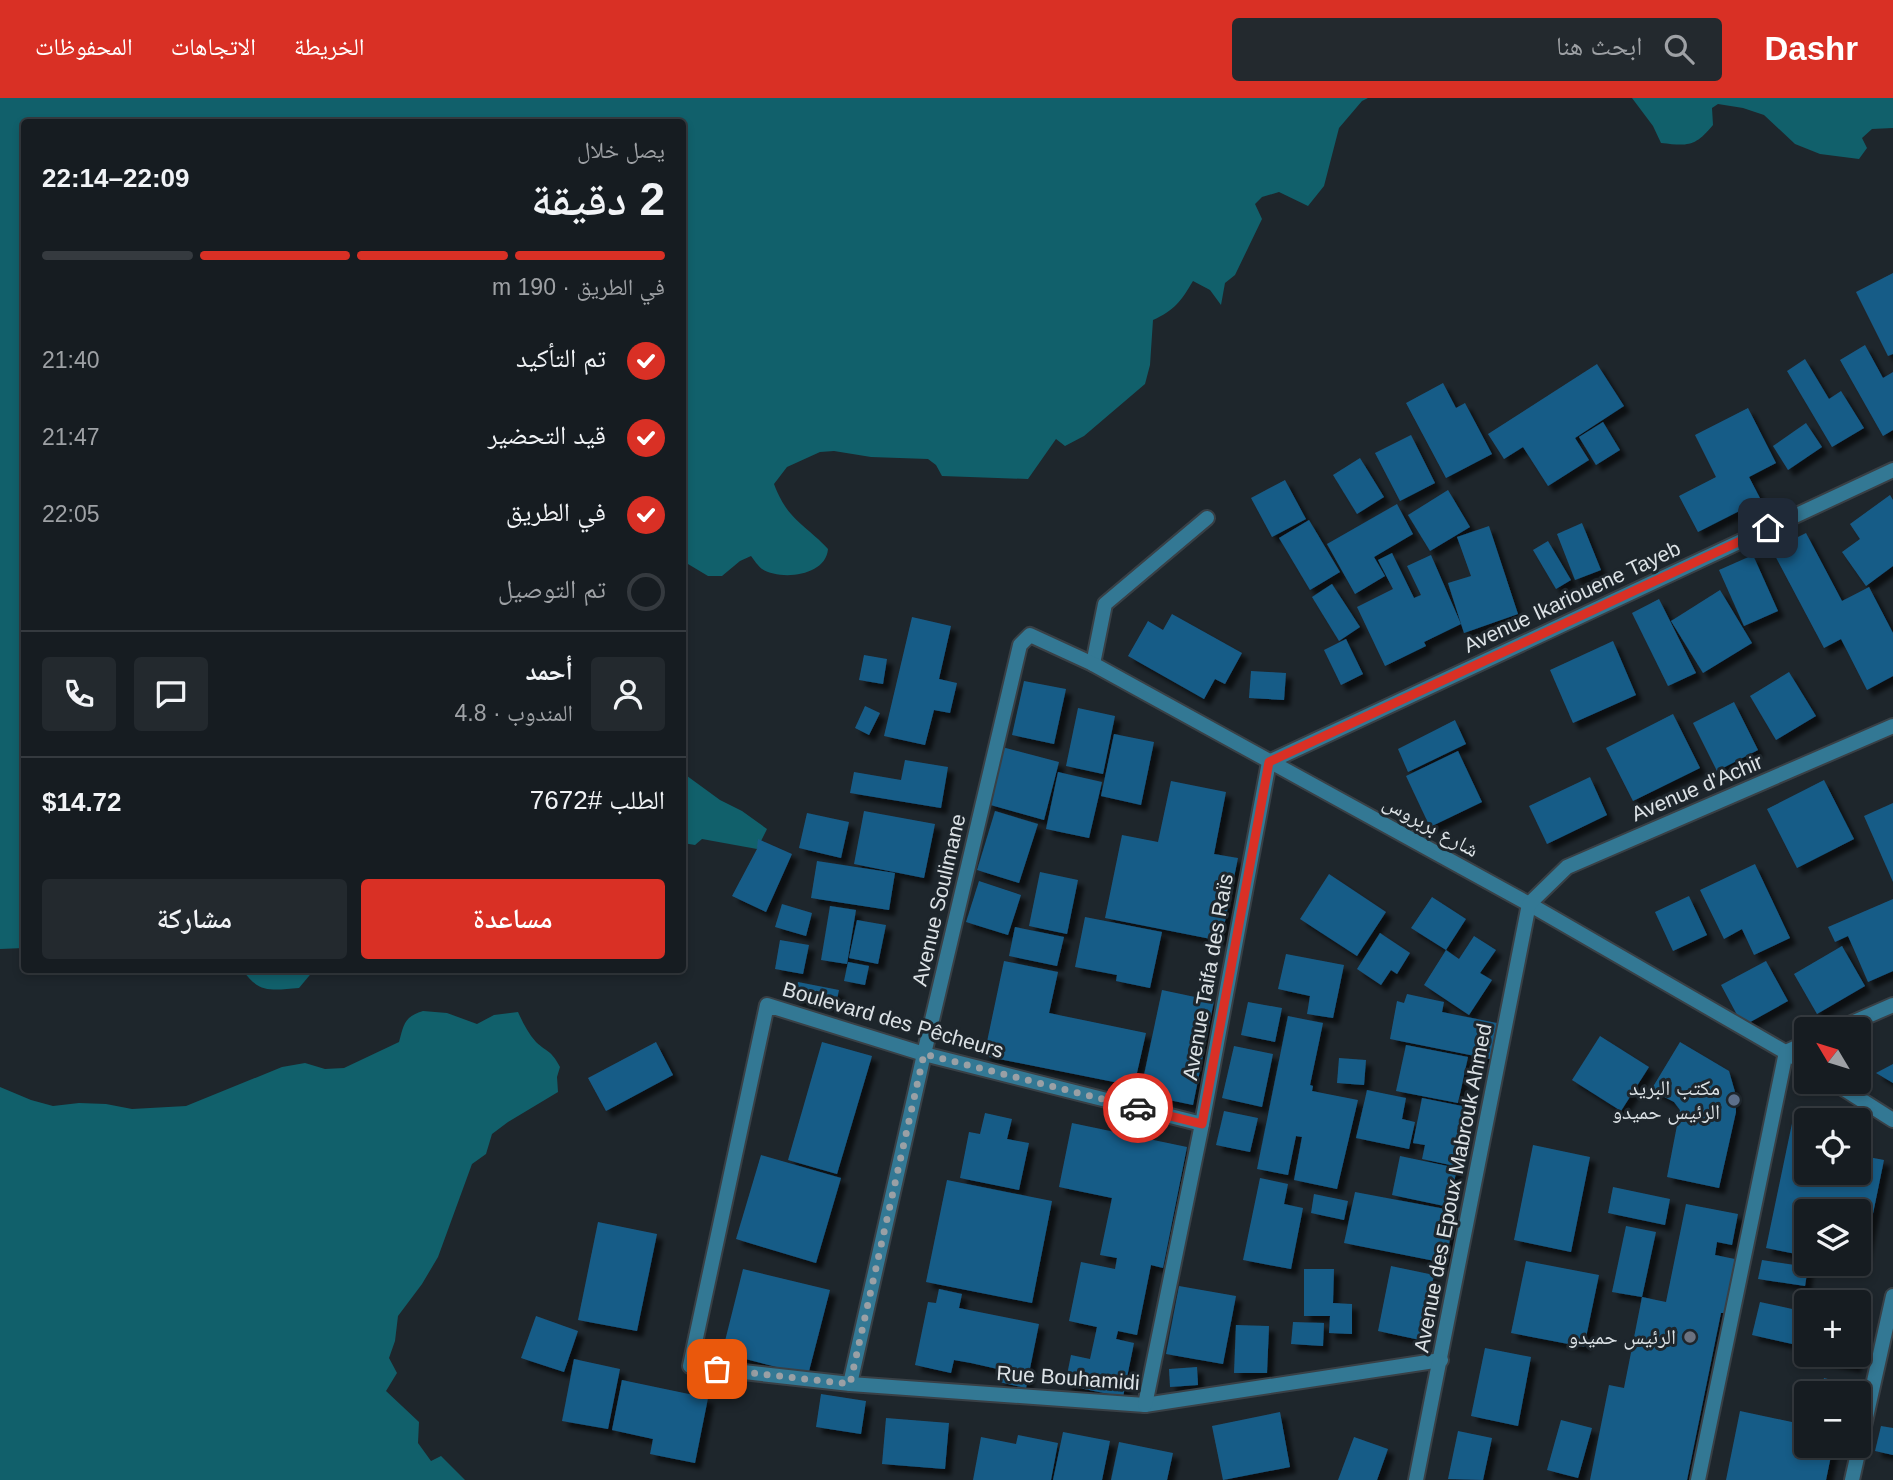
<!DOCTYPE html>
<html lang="ar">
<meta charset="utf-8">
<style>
:root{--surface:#161c21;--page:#23292e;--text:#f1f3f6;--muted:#9ea1a5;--line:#353a3f;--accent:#d93025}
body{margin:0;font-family:Helvetica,"Noto Naskh Arabic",sans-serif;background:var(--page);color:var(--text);direction:rtl;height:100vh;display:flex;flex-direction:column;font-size:26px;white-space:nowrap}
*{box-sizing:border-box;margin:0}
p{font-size:23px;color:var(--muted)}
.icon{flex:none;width:38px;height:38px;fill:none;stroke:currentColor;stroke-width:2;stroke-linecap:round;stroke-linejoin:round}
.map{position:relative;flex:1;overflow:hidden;direction:ltr}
.drawer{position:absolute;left:21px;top:21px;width:665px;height:854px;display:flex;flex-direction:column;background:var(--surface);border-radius:7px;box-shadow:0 4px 10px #0003,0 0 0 2px var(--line);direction:rtl}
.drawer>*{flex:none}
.needle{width:46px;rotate:308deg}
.tools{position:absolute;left:1794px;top:919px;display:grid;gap:14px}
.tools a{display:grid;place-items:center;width:77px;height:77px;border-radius:7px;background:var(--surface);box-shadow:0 4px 10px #0003,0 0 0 2px var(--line);font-size:35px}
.pin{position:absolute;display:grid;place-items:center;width:60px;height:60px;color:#fff;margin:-30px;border-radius:14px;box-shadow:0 4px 10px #0006}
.courier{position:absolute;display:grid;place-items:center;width:70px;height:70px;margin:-35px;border:5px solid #d93025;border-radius:50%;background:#fff;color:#222;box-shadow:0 2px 9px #0007}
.head em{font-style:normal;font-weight:600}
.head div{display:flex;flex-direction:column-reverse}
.head{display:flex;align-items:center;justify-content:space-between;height:119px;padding:0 21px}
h1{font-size:46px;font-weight:600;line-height:52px}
.bar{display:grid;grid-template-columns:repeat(4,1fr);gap:10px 7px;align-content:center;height:84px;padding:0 21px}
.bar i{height:9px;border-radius:5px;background:var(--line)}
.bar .current{background:var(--accent)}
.bar p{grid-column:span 4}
.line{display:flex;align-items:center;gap:18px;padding:0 21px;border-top:2px solid var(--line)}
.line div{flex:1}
.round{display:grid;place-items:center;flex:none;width:74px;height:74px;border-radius:7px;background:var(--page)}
ol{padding:0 21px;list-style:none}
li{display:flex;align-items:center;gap:21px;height:77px}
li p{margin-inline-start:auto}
li .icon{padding:7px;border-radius:50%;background:var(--accent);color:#fff;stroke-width:4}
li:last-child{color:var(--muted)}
li i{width:38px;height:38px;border:4px solid var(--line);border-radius:50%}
.action{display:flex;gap:14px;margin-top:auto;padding:14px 21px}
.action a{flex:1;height:80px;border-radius:7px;background:var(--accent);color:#fff;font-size:28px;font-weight:600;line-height:80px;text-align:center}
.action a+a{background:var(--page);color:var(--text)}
header{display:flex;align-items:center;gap:42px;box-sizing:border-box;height:98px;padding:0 35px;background:var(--accent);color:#fff}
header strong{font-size:33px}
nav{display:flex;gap:38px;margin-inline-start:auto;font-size:24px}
.search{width:490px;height:63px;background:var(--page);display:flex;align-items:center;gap:18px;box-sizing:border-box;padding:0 24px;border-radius:7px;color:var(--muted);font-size:26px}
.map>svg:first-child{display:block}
.water{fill:#11606b}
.building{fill:#195b87;filter:url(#shadow)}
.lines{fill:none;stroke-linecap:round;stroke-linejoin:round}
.street-casing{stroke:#394046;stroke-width:18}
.street{stroke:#337894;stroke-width:14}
.done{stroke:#9aa0a5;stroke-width:7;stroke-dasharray:0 12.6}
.route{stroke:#d93025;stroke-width:9}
.service-dot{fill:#5c6f8a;stroke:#1e262c;stroke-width:2.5}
.worship-dot{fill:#6b7280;stroke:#1e262c;stroke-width:2.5}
.labels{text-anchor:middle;stroke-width:6;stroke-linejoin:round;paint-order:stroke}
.street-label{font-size:21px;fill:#dce2e6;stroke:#1e262c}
.poi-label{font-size:21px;fill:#dce2e6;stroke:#1e262c;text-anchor:end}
</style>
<header>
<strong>Dashr</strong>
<div class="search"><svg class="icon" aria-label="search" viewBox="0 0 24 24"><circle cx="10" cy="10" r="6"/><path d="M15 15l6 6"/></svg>ابحث هنا</div>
<nav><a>الخريطة</a><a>الاتجاهات</a><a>المحفوظات</a></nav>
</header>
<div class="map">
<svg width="1893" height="1382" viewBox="0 0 1893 1382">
<defs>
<filter id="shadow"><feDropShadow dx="6" dy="6" stdDeviation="2" flood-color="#0009"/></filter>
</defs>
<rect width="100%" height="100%" fill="#1e262c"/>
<!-- water -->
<g class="water">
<path d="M0 0H1368L1362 3 1339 30 1324 88 1308 108 1279 94 1262 99 1255 106 1262 121 1235 177 1225 185 1221 207 1210 192 1193 183C1181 203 1175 212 1153 222L1150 267 1145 286 1084 338 1065 348 1056 341 1028 381 942 378 936 367 928 361 871 359 834 353 820 354 787 369 774 386C788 423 804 425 828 451 826 478 781 483 762 471 758 468 754 462 751 458L740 463 722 478H708L683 463 682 24H24V850L0 851Z"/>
<path d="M1632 0H1893V30L1872 31 1862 40 1867 50 1859 61 1820 56 1795 46 1764 17 1743 10 1718 6 1712 10 1713 27C1695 49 1688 48 1661 45L1653 28Z"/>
<polygon points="683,675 720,702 742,713 767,731 757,751 702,741 695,747 683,745"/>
<path d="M243 872H314L299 890C273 892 258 896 243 872Z"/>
<path d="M423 913 447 915 477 926 494 917 518 914C523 925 528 935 536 944 548 955 551 952 560 969L557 979 558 994 508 1024 492 1036 486 1056 472 1066 438 1159 422 1186 398 1218 395 1243 389 1260 397 1275 386 1293 419 1324 418 1345 431 1363 441 1358 465 1382H0V989L31 1002 53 1008 79 1005 106 1006 132 1011 186 1008 282 969 305 965 325 971 344 970 399 944C404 926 404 919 423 913Z"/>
</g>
<!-- building -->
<g class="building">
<polygon points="1893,175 1893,256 1888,258 1856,194"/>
<polygon points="1865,247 1883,280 1893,274 1893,332 1883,338 1840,262"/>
<polygon points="1805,261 1829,301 1841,293 1864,330 1832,349 1787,273"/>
<polygon points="1597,266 1624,308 1575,340 1589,362 1548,388 1523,349 1504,361 1488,336"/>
<polygon points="1443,285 1456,310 1465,305 1492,356 1446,380 1406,305"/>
<polygon points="1748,310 1776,365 1749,379 1761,402 1698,434 1679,398 1716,379 1695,337"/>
<polygon points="1603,324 1620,352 1596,367 1579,339"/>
<polygon points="1806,325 1822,349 1788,372 1773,348"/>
<polygon points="1411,337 1435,385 1400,403 1375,355"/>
<polygon points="1360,360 1384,399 1357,416 1333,377"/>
<polygon points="1285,382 1306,421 1272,439 1251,400"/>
<polygon points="1448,392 1470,429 1430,453 1408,417"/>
<polygon points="1890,397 1893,402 1893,468 1866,488 1842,454 1860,441 1850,426"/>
<polygon points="1397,406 1413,436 1374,459 1385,478 1355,496 1327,446"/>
<polygon points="1309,422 1340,474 1310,492 1279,440"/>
<polygon points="1582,425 1601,472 1575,482 1557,436"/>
<polygon points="1489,428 1518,516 1464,535 1448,485 1471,478 1457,439"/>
<polygon points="1806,435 1842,503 1869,489 1893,535 1893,578 1867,592 1841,541 1824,550 1772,452"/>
<polygon points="1548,443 1571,482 1556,491 1533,452"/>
<polygon points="1392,455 1414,500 1421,497 1407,468 1431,457 1461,526 1424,544 1426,548 1385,568 1357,509 1393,491 1378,462"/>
<polygon points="1753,457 1778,513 1744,528 1719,472"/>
<polygon points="1332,486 1360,529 1339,543 1312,499"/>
<polygon points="1720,492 1752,545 1703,575 1671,523"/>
<polygon points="1659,501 1696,575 1668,588 1632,515"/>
<polygon points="1172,516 1242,555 1225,586 1215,581 1204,601 1128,558 1148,523 1163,532"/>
<polygon points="912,519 951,528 939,581 957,585 950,615 934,612 925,647 884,638"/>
<polygon points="1346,541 1363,576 1341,587 1324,552"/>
<polygon points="1613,543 1636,597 1573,625 1550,572"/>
<polygon points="864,557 887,561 883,586 859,582"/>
<polygon points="1251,573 1286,575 1284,602 1249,600"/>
<polygon points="1789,574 1816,618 1776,642 1750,598"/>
<polygon points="1024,583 1066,591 1054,646 1012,637"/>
<polygon points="1734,604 1758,652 1717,673 1693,625"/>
<polygon points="865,608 880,615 869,637 855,630"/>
<polygon points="1078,610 1115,618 1103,676 1066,668"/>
<polygon points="1673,616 1700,670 1633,703 1606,650"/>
<polygon points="1455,622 1466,646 1408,674 1398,651"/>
<polygon points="1114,636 1154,644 1141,707 1101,698"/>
<polygon points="1002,649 1059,664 1044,722 987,706"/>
<polygon points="1458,653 1482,704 1430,729 1406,678"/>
<polygon points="905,662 948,669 941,710 850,695 854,674 901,682"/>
<polygon points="1058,674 1102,684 1089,740 1046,731"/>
<polygon points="1590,679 1607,717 1547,746 1529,708"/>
<polygon points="1824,682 1854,741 1797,770 1767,711"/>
<polygon points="1171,683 1226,694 1214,756 1238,760 1221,843 1105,820 1122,737 1158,744"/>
<polygon points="1893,705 1893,784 1864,718"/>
<polygon points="864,713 935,726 924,780 854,766"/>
<polygon points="995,713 1038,726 1019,785 977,772"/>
<polygon points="807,715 849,724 841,760 799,750"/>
<polygon points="758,741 792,756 766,814 732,798 757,751"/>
<polygon points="817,763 895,775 889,812 811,800"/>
<polygon points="1755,766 1790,840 1754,857 1742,831 1724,841 1700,792"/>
<polygon points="1040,774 1078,782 1067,836 1029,828"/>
<polygon points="1329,776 1386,814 1357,858 1300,821"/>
<polygon points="979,783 1021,797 1008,837 966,824"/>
<polygon points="1689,798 1707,837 1673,853 1655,814"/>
<polygon points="1432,799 1466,821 1446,852 1459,861 1474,838 1496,852 1480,875 1492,882 1469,917 1424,887 1446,852 1411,830"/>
<polygon points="1893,801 1893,873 1868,884 1848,838 1835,844 1828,829"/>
<polygon points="782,806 812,815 806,838 775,829"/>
<polygon points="830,808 856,812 847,866 821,862"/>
<polygon points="1085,819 1162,834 1150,890 1116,883 1117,877 1075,869"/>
<polygon points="857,822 886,827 878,866 849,860"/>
<polygon points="1015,829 1064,839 1057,868 1009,858"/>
<polygon points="1380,835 1410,855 1397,876 1391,872 1381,887 1357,871"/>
<polygon points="780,842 809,847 803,876 775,871"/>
<polygon points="1842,848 1865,888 1817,916 1794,876"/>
<polygon points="1286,856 1344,867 1333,920 1307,916 1310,898 1278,891"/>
<polygon points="1004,863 1058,874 1049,915 1146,935 1134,988 984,958"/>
<polygon points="1766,863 1788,903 1743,928 1721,887"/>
<polygon points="848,864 869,868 865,887 844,883"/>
<polygon points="798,884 839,892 835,910 794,901"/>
<polygon points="1162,892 1214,903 1193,1007 1140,996"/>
<polygon points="1407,896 1444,904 1442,914 1497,925 1490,961 1390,941 1397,903 1404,905"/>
<polygon points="1248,904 1282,910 1275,944 1241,937"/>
<polygon points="1288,918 1323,925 1310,987 1313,988 1312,993 1358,1002 1337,1091 1294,1082 1302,1039 1296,1038 1288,1077 1257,1071"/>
<polygon points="1600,938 1649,969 1621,1013 1572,982"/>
<polygon points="656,944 673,977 606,1013 588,980"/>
<polygon points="822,944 872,958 837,1076 788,1062"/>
<polygon points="1680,944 1729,973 1735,994 1736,1014 1719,1090 1667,1079 1680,1012 1674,1004 1651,992"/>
<polygon points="1406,947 1468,959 1458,1005 1396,993"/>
<polygon points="1234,948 1273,956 1262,1009 1222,1000"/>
<polygon points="1339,960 1366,962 1364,987 1337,985"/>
<polygon points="1893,966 1893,985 1876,975"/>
<polygon points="1367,992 1406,1000 1402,1021 1415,1024 1409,1051 1356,1040"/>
<polygon points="1422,1000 1467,1009 1455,1068 1422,1061 1425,1047 1413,1045"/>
<polygon points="1795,1011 1844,1021 1806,1022 1806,1074 1858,1074 1858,1057 1884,1062 1862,1169 1850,1167 1858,1166 1858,1113 1806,1113 1806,1158 1766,1150"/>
<polygon points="1224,1013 1258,1020 1250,1054 1216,1047"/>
<polygon points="985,1015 1012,1021 1007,1041 1029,1045 1019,1092 960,1080 969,1034 980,1036"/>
<polygon points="1072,1025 1187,1049 1163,1170 1151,1167 1137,1237 1118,1233 1116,1241 1134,1245 1123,1299 1065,1287 1071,1257 1090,1261 1097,1229 1069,1223 1081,1164 1115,1171 1117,1160 1100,1157 1112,1100 1059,1089"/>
<polygon points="1533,1047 1590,1059 1571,1154 1514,1142"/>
<polygon points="761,1057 841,1080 816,1165 736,1141"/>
<polygon points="1400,1058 1457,1070 1449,1109 1392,1097"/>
<polygon points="1260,1080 1288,1086 1284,1106 1303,1110 1291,1171 1243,1162"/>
<polygon points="947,1082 1052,1103 1032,1205 926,1184"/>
<polygon points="1613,1089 1670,1101 1665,1127 1608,1115"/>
<polygon points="1355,1094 1456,1113 1445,1165 1344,1145"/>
<polygon points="1314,1096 1348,1103 1344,1122 1311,1115"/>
<polygon points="1686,1106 1738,1116 1732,1147 1717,1144 1715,1157 1735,1161 1724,1215 1721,1215 1687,1382 1590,1382 1609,1287 1624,1290 1642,1199 1666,1204"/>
<polygon points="598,1124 657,1136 637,1233 578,1222"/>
<polygon points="1626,1128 1656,1134 1642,1199 1612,1194"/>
<polygon points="1762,1162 1808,1169 1805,1188 1758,1181"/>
<polygon points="1526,1163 1599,1177 1584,1249 1511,1235"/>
<polygon points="1391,1168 1434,1177 1420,1242 1378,1233"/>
<polygon points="743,1171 830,1192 808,1277 722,1255"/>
<polygon points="1304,1171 1334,1171 1333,1205 1352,1206 1352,1236 1329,1235 1330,1218 1304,1218"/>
<polygon points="1179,1188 1236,1198 1223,1266 1166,1256"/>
<polygon points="939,1191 962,1196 959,1210 1039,1226 1026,1290 999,1284 1002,1272 971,1265 954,1262 951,1275 915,1267 928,1204 936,1205"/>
<polygon points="1824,1192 1856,1200 1856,1204 1821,1204"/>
<polygon points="1760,1204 1806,1214 1806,1249 1752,1237"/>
<polygon points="536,1218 578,1233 564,1274 521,1260"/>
<polygon points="1293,1224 1324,1225 1323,1248 1291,1246"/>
<polygon points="1236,1227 1269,1228 1267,1275 1234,1275"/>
<polygon points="1485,1250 1531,1259 1518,1328 1471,1318"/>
<polygon points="1816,1256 1858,1256 1855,1269 1814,1260"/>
<polygon points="574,1261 620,1271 608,1331 562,1323"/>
<polygon points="1197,1269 1198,1287 1170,1289 1169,1271"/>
<polygon points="1824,1280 1862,1290 1859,1302 1858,1295 1820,1295"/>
<polygon points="622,1282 708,1300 695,1365 650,1356 653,1341 612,1332"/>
<polygon points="821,1296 866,1303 861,1336 816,1329"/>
<polygon points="1740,1313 1806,1327 1806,1348 1833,1348 1826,1382 1726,1382"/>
<polygon points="1280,1314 1290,1369 1223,1382 1212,1328"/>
<polygon points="886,1320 949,1325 945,1371 882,1366"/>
<polygon points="1561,1322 1592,1330 1578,1380 1547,1372"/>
<polygon points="1881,1328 1893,1330 1893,1357 1875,1353"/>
<polygon points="1458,1333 1492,1340 1483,1382 1448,1381"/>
<polygon points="1063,1334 1110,1343 1102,1382 1053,1382"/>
<polygon points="1018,1337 1058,1345 1051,1382 973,1382 981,1339 1016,1346"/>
<polygon points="1354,1339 1388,1351 1377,1382 1338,1382"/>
<polygon points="1119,1344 1173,1355 1167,1382 1111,1382"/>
</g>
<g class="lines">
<!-- street casing -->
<g class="street-casing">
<g id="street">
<polyline points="1093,566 1105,506 1207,420"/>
<polyline points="1838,931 1893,907"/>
<polyline points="1833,984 1893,1022"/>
<polyline points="1202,1026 924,956 767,907 690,1268 850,1286 1145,1307 1441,1262"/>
<polyline points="850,1286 924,956 1020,547 1030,537 1093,566 1529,806 1806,966"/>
<polyline points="1145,1307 1202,1026 1269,664 1893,372"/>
<polyline points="1416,1382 1529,806 1567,769 1893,628"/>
<polyline points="1698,1382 1786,954 1806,945"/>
<polyline points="1852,1382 1893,1198"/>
</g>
</g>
<!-- street -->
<use href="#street" class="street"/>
</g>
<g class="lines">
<!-- done -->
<polyline class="done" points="717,1271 850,1286 924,956 1138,1010"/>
<!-- route -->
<polyline class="route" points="1138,1010 1202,1026 1269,664 1768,430"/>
</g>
<!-- markers -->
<circle class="service-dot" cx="1734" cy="1002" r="7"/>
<circle class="worship-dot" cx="1690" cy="1239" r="7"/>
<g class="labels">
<!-- street labels -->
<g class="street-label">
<text transform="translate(1572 499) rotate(-25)" y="7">Avenue Ikariouene Tayeb</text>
<text transform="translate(1697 690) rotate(-23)" y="7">Avenue d'Achir</text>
<text transform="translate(1431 728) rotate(29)" y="7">شارع بربروس</text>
<text transform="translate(939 802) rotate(-77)" y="7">Avenue Soulimane</text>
<text transform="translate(1208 879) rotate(-80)" y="7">Avenue Taifa des Raïs</text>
<text transform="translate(893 922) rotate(16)" y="7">Boulevard des Pêcheurs</text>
<text transform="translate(1453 1090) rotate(-79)" y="7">Avenue des Epoux Mabrouk Ahmed</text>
<text transform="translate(1068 1280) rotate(4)" y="7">Rue Bouhamidi</text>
</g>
<!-- poi labels -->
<g class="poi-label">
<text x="1720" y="997">مكتب البريد<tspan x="1720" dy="24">الرئيس حميدو</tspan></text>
<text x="1676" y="1246">الرئيس حميدو</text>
</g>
</g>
</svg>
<div class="tools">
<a><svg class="needle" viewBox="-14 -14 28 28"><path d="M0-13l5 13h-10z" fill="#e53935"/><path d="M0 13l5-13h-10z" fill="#9ea1a5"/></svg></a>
<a><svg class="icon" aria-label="locate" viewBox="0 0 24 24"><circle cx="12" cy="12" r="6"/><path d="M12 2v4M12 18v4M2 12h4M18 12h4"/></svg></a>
<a><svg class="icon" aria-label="layers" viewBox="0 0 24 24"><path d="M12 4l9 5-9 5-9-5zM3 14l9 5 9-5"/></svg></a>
<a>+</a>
<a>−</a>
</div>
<div class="pin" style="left:717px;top:1271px;background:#ea580c"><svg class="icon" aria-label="bag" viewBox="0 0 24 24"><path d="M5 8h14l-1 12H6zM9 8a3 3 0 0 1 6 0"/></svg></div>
<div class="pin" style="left:1768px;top:430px;background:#1f2937"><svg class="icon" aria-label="home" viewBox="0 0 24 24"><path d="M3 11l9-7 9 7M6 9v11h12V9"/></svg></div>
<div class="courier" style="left:1138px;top:1010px"><svg class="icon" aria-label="car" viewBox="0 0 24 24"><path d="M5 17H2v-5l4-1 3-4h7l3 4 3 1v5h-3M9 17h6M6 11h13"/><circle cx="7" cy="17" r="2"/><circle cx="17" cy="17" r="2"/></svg></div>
<section class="drawer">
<div class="head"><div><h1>2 دقيقة</h1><p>يصل خلال</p></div><em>22:09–22:14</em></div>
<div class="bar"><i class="current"></i><i class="current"></i><i class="current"></i><i></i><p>في الطريق · 190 m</p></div>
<ol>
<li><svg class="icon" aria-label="check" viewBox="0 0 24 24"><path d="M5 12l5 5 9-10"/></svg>تم التأكيد<p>21:40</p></li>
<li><svg class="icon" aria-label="check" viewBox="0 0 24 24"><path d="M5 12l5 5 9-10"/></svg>قيد التحضير<p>21:47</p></li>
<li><svg class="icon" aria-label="check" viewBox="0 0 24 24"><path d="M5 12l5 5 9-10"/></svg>في الطريق<p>22:05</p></li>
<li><i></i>تم التوصيل</li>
</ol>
<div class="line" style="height:126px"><a class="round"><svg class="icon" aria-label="person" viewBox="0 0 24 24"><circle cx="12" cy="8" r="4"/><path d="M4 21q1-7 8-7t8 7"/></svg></a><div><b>أحمد</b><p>المندوب · 4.8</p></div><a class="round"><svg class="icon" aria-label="chat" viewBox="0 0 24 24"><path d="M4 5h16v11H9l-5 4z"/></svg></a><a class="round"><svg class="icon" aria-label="phone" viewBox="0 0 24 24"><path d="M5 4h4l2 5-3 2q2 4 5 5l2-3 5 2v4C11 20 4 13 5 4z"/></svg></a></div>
<div class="line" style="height:91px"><div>الطلب #7672</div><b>$14.72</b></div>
<div class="action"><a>مساعدة</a><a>مشاركة</a></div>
</section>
</div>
